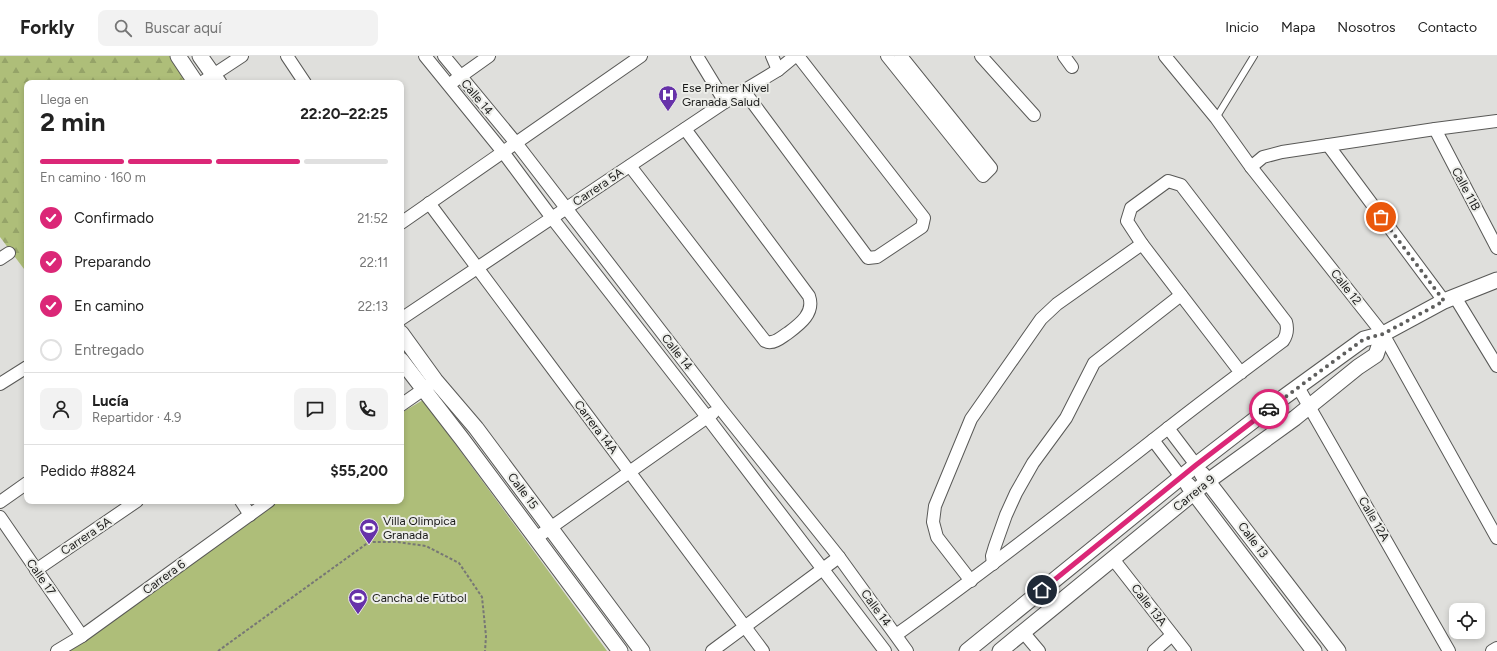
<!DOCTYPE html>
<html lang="es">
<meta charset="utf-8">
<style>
:root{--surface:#fff;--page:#f2f2f2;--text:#222;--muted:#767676;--line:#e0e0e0;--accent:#db2777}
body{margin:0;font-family:Figtree,sans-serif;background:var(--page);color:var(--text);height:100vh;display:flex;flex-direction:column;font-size:15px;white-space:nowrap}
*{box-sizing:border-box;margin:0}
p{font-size:13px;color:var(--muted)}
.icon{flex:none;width:22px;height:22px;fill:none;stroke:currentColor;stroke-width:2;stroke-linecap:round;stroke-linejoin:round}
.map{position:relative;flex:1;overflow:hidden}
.side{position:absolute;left:24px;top:24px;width:380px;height:424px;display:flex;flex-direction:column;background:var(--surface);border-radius:8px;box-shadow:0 2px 6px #0003}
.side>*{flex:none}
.buttons{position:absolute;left:1449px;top:547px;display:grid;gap:8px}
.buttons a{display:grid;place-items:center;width:36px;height:36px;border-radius:8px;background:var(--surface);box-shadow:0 2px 6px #0003;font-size:20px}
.pin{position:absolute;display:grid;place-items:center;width:34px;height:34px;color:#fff;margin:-17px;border:2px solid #fff;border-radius:50%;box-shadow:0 1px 4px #0007}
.courier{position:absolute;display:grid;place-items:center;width:40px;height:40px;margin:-20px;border:3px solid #db2777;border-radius:50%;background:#fff;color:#222;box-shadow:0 1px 5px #0007}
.summary em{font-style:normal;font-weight:700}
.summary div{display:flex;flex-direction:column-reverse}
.summary{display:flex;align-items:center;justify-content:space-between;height:68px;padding:0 16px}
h1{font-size:26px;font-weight:700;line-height:30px}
.bar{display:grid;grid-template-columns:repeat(4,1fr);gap:6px 4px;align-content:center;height:48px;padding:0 16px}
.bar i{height:5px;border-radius:3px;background:var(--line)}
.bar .current{background:var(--accent)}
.bar p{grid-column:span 4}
.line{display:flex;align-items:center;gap:10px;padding:0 16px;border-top:1px solid var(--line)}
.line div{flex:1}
.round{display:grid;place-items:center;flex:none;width:42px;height:42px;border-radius:8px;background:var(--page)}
ol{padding:0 16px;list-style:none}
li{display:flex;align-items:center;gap:12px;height:44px}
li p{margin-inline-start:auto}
li .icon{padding:4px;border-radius:50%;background:var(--accent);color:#fff;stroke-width:4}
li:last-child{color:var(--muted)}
li i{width:22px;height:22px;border:2px solid var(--line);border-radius:50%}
header{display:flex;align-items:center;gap:24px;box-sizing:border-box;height:56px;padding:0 20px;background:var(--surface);border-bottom:1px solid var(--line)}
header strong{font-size:19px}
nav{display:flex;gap:22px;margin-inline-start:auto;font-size:14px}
.search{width:280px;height:36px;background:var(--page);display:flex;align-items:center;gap:10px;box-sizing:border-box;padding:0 14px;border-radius:8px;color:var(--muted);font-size:15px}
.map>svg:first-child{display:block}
.green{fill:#aebe79}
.forest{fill:url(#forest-firs)}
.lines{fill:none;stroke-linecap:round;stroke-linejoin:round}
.service-casing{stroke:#595957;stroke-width:8}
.minor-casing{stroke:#595957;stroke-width:14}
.tertiary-casing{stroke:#595957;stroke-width:17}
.path{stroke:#777775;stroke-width:2;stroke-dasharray:3 2;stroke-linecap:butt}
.service{stroke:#fff;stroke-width:6}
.minor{stroke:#fff;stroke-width:12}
.tertiary{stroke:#fff;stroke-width:15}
.done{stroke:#5e5e5d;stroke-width:4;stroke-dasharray:0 7.2}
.route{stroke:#db2777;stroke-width:5}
.labels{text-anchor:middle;stroke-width:4;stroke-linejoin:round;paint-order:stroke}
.poi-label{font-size:12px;fill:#191918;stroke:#ecede9;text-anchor:start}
.street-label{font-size:12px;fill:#191918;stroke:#ecede9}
</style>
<header>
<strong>Forkly</strong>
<div class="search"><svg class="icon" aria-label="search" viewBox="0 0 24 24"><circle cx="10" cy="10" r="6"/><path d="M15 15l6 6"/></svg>Buscar aquí</div>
<nav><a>Inicio</a><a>Mapa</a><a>Nosotros</a><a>Contacto</a></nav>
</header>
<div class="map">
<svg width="1497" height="595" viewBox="0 0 1497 595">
<defs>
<pattern id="forest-firs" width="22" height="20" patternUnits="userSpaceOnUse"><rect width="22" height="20" fill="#aebe79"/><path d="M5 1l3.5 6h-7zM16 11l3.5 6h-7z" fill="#95a368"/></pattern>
</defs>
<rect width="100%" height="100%" fill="#dfdfdc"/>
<!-- green -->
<polygon class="green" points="423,344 607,595 58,595 270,445 401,445 401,357"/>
<!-- forest -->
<polygon class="forest" points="0,0 170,0 190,27 27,27 27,217 0,181"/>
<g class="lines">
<!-- service casing -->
<g class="service-casing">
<polyline id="service" points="1216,62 1254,0"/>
</g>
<!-- minor casing -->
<g class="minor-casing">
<g id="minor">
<polyline points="287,0 305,27"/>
<polyline points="425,0 503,96 552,162 707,361 885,595"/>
<polyline points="444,0 516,87 720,352 839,501 907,595"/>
<polyline points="697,0 725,46"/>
<polyline points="772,0 778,14"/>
<polyline points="887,0 983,120 991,112 901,0"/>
<polyline points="981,0 1034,59"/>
<polyline points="1064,0 1072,11"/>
<polyline points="1165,0 1216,62 1251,111 1383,278 1497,482"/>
<polyline points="454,25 489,0"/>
<polyline points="201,27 242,0"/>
<polyline points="744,35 868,202 877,201 922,171 924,162 798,0"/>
<polyline points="1435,73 1497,192"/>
<polyline points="1328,89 1444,245"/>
<path d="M630 110 765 285C767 286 769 287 771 286 777 286 783 280 788 277 800 268 815 257 809 240L685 73"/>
<polyline points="1251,111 1263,101 1282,96 1435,73 1497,65"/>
<polyline points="429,147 763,595"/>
<polyline points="401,167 641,0"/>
<polyline points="0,203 9,197"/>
<polyline points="1455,241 1497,310"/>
<polyline points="401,263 725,46 778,14 795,0"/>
<polyline points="0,328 27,311"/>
<polyline points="1298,331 1449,595"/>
<polyline points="401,349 431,328"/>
<polyline points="1168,372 1196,409"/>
<polyline points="1153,384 1181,421"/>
<polyline points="241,445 250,459"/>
<polyline points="0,446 27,427"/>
<polyline points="0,461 82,580"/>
<polyline points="536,482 713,357"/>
<polyline points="1113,503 1185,595"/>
<polyline points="993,508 992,500 995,490 1006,459 1016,437 1033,407 1066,362 1094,307 1181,239"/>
<polyline points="36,514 137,445"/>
<polyline points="971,525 937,481 933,466 935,450 971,363 1041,263 1057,248 1142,188"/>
<polyline points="1023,576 1039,595"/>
<path d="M896 579C988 513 1078 443 1167 373 1205 343 1244 314 1283 285 1287 279 1288 273 1286 266L1181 129 1168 125 1131 152 1127 165 1142 188 1241 317"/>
<polyline points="57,595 82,580 269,445"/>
<polyline points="712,595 839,501"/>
<polyline points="1154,595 1172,579"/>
<polyline points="1492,595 1497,592"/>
</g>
</g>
<!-- tertiary casing -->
<g class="tertiary-casing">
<g id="tertiary">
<polyline points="178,0 196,27"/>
<polyline points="200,0 219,27"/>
<polyline points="401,277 435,324 476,372 642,595"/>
<polyline points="401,304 462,383 620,595"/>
<polyline points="1202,418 1338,595"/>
<polyline points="1188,429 1314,595"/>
<polyline points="967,595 1196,409 1284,341 1364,283 1383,278 1444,245 1497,224"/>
<polyline points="1000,595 1208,425 1295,362 1358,311 1376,299 1383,278"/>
</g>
</g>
<!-- path -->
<polyline class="path" points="218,595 369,486 397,486 426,490 459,507 482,541 486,580 485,595"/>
<!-- service -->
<use href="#service" class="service"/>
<!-- minor -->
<use href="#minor" class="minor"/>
<!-- tertiary -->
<use href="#tertiary" class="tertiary"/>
</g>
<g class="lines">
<!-- done -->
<polyline class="done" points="1269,353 1364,283 1383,278 1444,245 1381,161"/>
<!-- route -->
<polyline class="route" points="1042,534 1196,409 1269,353"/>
</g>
<!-- icons -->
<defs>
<g id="hospital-pin" transform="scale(1)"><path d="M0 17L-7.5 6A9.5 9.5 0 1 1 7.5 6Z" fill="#6732a9" stroke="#ecede9"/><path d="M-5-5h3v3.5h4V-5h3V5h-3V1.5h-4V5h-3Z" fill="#fff"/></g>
<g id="stadium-pin" transform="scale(1)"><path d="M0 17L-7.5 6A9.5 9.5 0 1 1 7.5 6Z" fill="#6732a9" stroke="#ecede9"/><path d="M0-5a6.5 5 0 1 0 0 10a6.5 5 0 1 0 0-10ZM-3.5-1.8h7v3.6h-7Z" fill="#fff"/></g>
</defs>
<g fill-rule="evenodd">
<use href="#hospital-pin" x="668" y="39"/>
<use href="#stadium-pin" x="369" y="472"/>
<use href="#stadium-pin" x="358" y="542"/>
</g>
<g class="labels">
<!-- poi labels -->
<g class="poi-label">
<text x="682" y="36">Ese Primer Nivel<tspan x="682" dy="14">Granada Salud</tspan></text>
<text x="383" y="469">Villa Olimpica<tspan x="383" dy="14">Granada</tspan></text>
<text x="372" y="546">Cancha de Fútbol</text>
</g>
<!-- street labels -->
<g class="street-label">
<text transform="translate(477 41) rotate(50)" y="4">Calle 14</text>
<text transform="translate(598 131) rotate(-34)" y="4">Carrera 5A</text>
<text transform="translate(1466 133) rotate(62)" y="4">Calle 11B</text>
<text transform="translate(1346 231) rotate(52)" y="4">Calle 12</text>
<text transform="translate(677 296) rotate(52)" y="4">Calle 14</text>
<text transform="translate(596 371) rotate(53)" y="4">Carrera 14A</text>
<text transform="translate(523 435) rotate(53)" y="4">Calle 15</text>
<text transform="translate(1194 437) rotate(-39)" y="4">Carrera 9</text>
<text transform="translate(1374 463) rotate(60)" y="4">Calle 12A</text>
<text transform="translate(86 480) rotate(-34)" y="4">Carrera 5A</text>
<text transform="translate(1253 484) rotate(53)" y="4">Calle 13</text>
<text transform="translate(41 521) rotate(55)" y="4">Calle 17</text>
<text transform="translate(164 521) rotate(-36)" y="4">Carrera 6</text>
<text transform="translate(1149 549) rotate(52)" y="4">Calle 13A</text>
<text transform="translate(876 552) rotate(54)" y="4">Calle 14</text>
</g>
</g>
</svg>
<div class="buttons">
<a><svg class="icon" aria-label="locate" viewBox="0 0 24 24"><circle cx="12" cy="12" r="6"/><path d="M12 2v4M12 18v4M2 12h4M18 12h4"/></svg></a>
</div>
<div class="pin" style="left:1381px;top:161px;background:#ea580c"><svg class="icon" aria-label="bag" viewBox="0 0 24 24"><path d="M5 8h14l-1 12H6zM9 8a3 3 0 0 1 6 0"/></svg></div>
<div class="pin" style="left:1042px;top:534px;background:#1f2937"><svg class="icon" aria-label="home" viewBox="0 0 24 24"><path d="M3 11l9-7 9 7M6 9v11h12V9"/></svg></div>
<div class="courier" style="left:1269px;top:353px"><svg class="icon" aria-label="car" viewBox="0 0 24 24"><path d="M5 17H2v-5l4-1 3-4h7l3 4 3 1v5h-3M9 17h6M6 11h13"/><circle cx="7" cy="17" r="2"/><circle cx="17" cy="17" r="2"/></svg></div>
<section class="side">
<div class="summary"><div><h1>2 min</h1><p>Llega en</p></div><em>22:20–22:25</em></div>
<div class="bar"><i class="current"></i><i class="current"></i><i class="current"></i><i></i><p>En camino · 160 m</p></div>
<ol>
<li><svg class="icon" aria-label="check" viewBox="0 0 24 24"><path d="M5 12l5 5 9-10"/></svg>Confirmado<p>21:52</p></li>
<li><svg class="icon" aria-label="check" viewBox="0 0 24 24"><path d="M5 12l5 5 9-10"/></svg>Preparando<p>22:11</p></li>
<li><svg class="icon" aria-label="check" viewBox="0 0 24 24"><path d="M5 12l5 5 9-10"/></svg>En camino<p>22:13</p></li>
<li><i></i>Entregado</li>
</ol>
<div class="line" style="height:72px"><a class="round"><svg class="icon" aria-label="person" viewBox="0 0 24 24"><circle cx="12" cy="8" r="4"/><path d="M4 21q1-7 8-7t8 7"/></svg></a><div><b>Lucía</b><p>Repartidor · 4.9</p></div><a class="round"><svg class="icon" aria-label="chat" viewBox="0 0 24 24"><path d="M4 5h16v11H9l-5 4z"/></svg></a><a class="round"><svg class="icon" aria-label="phone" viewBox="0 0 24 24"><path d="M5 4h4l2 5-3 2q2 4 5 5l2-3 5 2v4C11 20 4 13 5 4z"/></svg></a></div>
<div class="line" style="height:52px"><div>Pedido #8824</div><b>$55,200</b></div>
</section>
</div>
